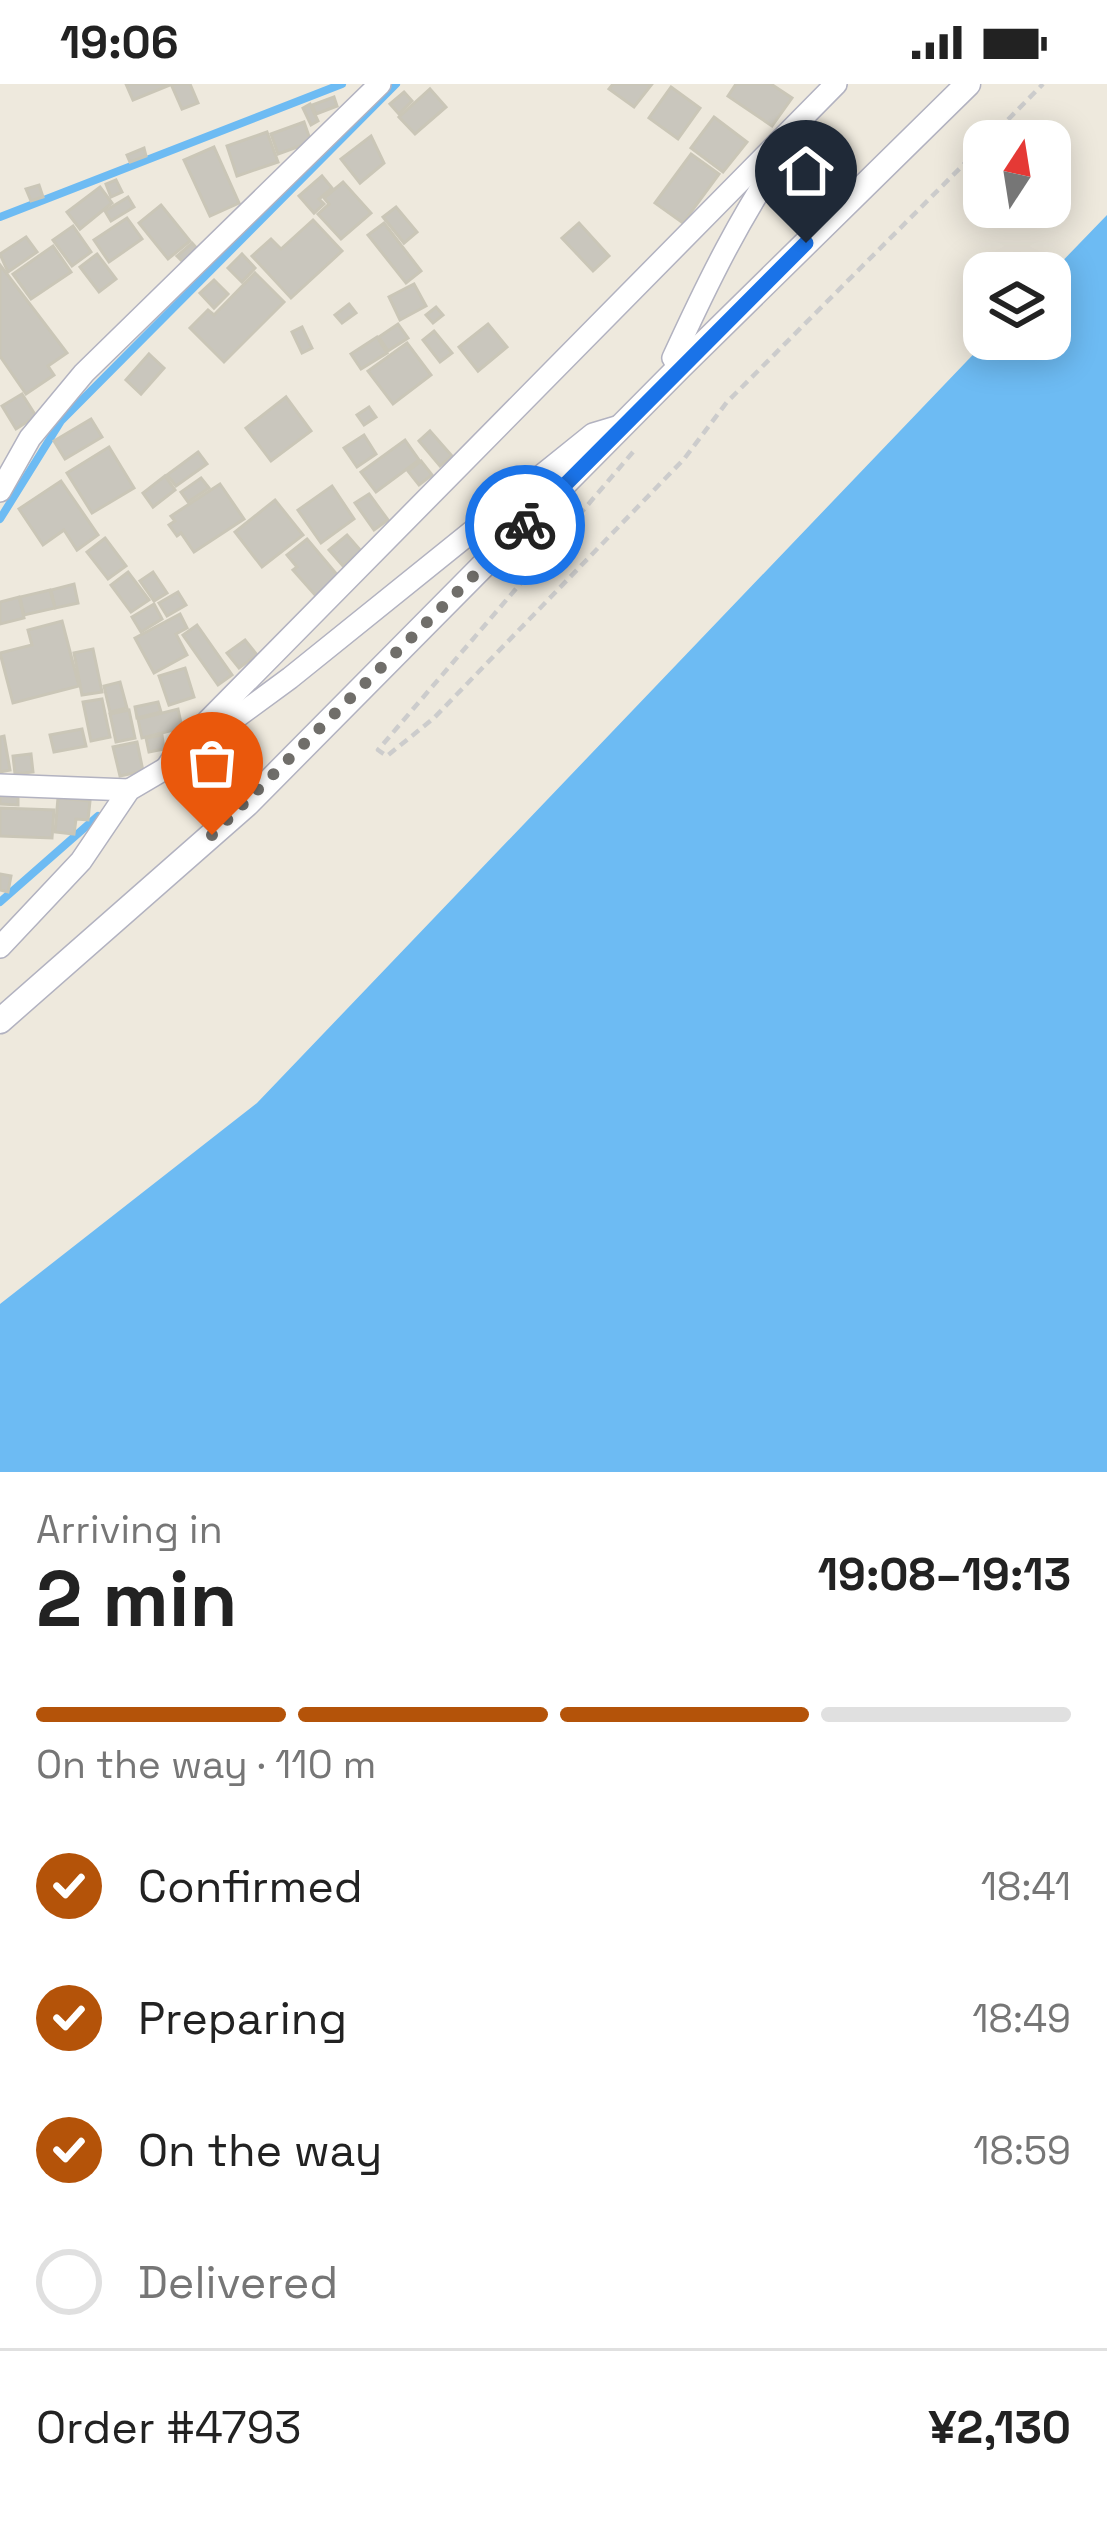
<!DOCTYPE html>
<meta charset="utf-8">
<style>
:root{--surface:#fff;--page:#f2f2f2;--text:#222;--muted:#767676;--line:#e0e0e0;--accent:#b45309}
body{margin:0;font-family:"Space Grotesk",sans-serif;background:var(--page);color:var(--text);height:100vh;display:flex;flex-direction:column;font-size:45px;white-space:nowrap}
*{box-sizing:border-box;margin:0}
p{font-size:39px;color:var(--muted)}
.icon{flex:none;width:66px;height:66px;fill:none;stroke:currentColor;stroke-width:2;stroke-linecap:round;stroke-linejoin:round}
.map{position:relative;height:1388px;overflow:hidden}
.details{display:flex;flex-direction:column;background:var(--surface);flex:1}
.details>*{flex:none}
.needle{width:78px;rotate:12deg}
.controls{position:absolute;left:963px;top:36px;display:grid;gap:24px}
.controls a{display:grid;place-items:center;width:108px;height:108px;border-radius:24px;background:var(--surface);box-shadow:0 6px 30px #0003;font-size:60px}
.pin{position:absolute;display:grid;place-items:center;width:102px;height:102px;color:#fff;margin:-123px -51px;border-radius:50% 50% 50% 0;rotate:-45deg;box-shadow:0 0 12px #0007}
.pin .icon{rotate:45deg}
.courier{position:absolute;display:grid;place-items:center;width:120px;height:120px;margin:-60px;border:9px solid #1a73e8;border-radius:50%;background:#fff;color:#222;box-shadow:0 3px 15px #0007}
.headline em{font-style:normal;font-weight:700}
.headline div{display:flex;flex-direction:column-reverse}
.headline{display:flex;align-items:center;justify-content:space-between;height:204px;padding:0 36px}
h1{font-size:78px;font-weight:700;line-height:90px}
.bar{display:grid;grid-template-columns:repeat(4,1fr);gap:18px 12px;align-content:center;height:144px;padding:0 36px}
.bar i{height:15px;border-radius:9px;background:var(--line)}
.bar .selected{background:var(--accent)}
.bar p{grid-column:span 4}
.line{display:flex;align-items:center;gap:30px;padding:0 36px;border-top:3px solid var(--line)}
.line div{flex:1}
ol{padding:0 36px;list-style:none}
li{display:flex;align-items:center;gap:36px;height:132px}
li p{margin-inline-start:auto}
li .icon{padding:12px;border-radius:50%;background:var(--accent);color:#fff;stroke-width:4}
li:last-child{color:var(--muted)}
li i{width:66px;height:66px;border:6px solid var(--line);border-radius:50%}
.status{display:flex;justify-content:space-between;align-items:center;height:84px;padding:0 60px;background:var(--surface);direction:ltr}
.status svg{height:33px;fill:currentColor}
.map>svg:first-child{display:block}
.water{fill:#6dbbf3}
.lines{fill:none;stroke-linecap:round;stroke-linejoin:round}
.stream{stroke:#6dbbf3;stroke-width:8}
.building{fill:#c9c6bd;stroke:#cac6b7;stroke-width:3}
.minor-casing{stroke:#b2b2c0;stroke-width:24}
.tertiary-casing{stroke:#b2b2c0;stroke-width:27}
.path{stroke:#ccc;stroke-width:4.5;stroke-dasharray:9 6;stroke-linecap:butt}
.minor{stroke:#fff;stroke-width:21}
.tertiary{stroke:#fff;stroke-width:24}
.done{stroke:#706e6a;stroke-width:12;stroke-dasharray:0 21.6}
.route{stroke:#1a73e8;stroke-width:15}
</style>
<div class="status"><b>19:06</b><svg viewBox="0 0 49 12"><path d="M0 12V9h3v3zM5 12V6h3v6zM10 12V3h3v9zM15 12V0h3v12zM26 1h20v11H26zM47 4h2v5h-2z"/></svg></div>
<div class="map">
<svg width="1107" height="1388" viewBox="0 0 1107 1388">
<rect width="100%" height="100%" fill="#eee9dd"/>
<!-- water -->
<polygon class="water" points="1107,131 1107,1388 0,1388 0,1220 257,1019 988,255 1050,255 1050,190"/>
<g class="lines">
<!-- stream -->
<g class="stream">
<polyline points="0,133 342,0"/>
<polyline points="0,435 61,337 396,0"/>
<polyline points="0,818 98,732"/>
</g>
</g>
<!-- building -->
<g class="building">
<polygon points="126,0 170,0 170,1 133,16"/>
<polygon points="171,0 190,0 198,19 182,25"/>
<polygon points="613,0 652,0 634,23 609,5"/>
<polygon points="736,0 771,0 792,14 772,42 728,12"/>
<polygon points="671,3 700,24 678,55 649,34"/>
<polygon points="430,5 446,23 415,50 399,33"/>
<polygon points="404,8 412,17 399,30 390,20"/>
<polygon points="334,13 337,22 316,30 312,21"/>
<polygon points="310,20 318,37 311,41 303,24"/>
<polygon points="714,33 747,58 723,88 691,64"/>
<polygon points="304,38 311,58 278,70 271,50"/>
<polygon points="267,48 278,78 237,92 227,62"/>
<polygon points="371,52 384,79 360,99 341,75"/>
<polygon points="214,63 239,119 210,132 184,76"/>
<polygon points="144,64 146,72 130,78 127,71"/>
<polygon points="691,70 719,90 683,139 655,119"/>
<polygon points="322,92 332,104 319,115 324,120 314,129 299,112"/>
<polygon points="116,96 122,108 111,113 106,100"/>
<polygon points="343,98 371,129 341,155 318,130 329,120 324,114"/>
<polygon points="39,101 43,113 31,117 26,105"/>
<polygon points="100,103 112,119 80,145 67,128"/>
<polygon points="128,113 134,123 111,137 105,127"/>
<polygon points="161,121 190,157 168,175 139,139"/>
<polygon points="396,123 417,148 404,159 383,133"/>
<polygon points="127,134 142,155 109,178 94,156"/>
<polygon points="313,136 342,167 291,214 252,172 271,155 281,165"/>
<polygon points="384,139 421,187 406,199 368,151"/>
<polygon points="579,139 609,172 593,187 562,154"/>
<polygon points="73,142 91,168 72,182 53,156"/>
<polygon points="26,153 37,168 8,188 0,170"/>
<polygon points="192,159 199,167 185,180 177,172"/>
<polygon points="53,162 71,188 31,215 13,190"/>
<polygon points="97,170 116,195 99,208 80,183"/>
<polygon points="242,170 255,184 242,198 228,184"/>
<polygon points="0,181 67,269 48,282 54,291 26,310 0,272"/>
<polygon points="255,189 284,218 224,278 190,244 208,226 214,231"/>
<polygon points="214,196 228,210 214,224 200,209"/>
<polygon points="414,200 426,222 400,236 389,213"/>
<polygon points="349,220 356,229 342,239 335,231"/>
<polygon points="436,223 443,231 433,239 426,231"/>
<polygon points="398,240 408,254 388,267 379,253"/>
<polygon points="488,240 507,263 478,287 459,263"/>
<polygon points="302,243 312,264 302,269 292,248"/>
<polygon points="434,247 452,269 440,278 423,256"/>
<polygon points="377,253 387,269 361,285 351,270"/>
<polygon points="407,259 431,291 393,320 368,287"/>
<polygon points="149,270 164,284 141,310 126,296"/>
<polygon points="22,310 36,332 16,345 2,322"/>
<polygon points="286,313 311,347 271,377 246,344"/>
<polygon points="369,323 376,333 364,341 357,331"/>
<polygon points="91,335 102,353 65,375 54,357"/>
<polygon points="430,347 452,372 440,382 419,357"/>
<polygon points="364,351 376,370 357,383 344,364"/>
<polygon points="405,356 419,376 376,408 361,388"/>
<polygon points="109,363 134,404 92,429 67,389"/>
<polygon points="198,368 207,380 176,402 167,391"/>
<polygon points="421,377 432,391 419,401 408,387"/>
<polygon points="165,392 175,406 153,423 143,409"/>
<polygon points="201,394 209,404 188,418 181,408"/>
<polygon points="61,397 98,451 77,466 64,446 43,461 19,425"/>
<polygon points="220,400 244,435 194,468 181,449 177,452 169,441 175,437 171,432"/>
<polygon points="332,402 354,435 321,459 298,426"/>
<polygon points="369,410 388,436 374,446 355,419"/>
<polygon points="275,416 303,451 262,483 235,448"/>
<polygon points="347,451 361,467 343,482 329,466"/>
<polygon points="105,454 126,482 108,495 87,468"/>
<polygon points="307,455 339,493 316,512 293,486 297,483 287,471"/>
<polygon points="128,488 149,516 131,528 111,501"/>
<polygon points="153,488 167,509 154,517 140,497"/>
<polygon points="74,500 78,519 55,524 51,506"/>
<polygon points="50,506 55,524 24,531 20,513"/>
<polygon points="178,508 186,521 167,532 159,519"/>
<polygon points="19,513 24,534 0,540 0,518"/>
<polygon points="154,520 162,535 141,548 132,533"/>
<polygon points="180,530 187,544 176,550 187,571 154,589 135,554"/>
<polygon points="62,537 79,602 13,619 0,569 32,561 28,546"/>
<polygon points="197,541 232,591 218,601 183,551"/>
<polygon points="245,556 257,571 239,584 227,569"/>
<polygon points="93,565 102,608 82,611 74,569"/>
<polygon points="185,584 194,613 169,621 159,592"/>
<polygon points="120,598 127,624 110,628 104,602"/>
<polygon points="102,615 110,653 91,657 83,618"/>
<polygon points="158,618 161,628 137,634 135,623"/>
<polygon points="178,625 182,644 142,654 138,635"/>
<polygon points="129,626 135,654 116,658 110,630"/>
<polygon points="82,645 86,662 54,668 50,651"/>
<polygon points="162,651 164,665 149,668 146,654"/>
<polygon points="4,652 10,686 0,688 0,653"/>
<polygon points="137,658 143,687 120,692 113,663"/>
<polygon points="31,670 33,688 15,690 13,672"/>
<polygon points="0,706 18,707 18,721 0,720"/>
<polygon points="58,714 90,717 88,736 76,735 74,750 55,748"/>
<polygon points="0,724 54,726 52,754 0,752"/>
<polygon points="0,790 11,792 8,808 0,806"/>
</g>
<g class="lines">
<!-- minor casing -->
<g class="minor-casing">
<g id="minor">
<path d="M680 283 673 274C707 200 741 130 788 63"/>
<polyline points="0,407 30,354 84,289 380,0"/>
<polyline points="200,660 290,594 593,350 623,341"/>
<polyline points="165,686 177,668 836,0"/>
<polyline points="0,701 129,706"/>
<polyline points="0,863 81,777 129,706 175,679"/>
</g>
</g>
<!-- tertiary casing -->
<g class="tertiary-casing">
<polyline id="tertiary" points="0,937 247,720 680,283 968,0"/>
</g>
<!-- path -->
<g class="path">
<polyline points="987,57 1043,0"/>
<polyline points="633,368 378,666 387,672 434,634 684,375 727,318 984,60"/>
</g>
<!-- minor -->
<use href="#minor" class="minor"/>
<!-- tertiary -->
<use href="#tertiary" class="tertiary"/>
</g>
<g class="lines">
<!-- done -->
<polyline class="done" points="212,751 525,441"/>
<!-- route -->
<polyline class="route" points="525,441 806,159"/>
</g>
</svg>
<div class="controls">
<a><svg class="needle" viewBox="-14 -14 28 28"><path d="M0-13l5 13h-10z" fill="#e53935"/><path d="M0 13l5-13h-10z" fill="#767676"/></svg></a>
<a><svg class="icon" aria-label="layers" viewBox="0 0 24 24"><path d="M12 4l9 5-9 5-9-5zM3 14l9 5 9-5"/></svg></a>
</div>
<div class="pin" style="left:212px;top:751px;background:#ea580c"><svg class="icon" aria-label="bag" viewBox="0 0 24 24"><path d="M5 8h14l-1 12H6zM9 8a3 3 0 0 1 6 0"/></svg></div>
<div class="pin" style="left:806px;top:159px;background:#1f2937"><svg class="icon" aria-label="home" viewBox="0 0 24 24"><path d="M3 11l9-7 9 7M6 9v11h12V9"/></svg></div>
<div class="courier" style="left:525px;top:441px"><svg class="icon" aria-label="bike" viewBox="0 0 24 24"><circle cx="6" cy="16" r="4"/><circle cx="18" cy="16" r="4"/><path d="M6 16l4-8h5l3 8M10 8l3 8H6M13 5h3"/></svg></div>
</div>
<section class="details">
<div class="headline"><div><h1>2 min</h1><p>Arriving in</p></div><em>19:08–19:13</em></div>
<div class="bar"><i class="selected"></i><i class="selected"></i><i class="selected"></i><i></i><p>On the way · 110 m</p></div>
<ol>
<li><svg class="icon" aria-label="check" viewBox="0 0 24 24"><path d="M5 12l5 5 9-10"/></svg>Confirmed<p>18:41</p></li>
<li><svg class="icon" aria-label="check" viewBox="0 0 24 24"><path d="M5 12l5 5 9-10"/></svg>Preparing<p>18:49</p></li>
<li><svg class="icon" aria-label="check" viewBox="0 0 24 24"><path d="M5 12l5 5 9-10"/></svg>On the way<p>18:59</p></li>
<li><i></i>Delivered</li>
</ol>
<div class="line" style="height:156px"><div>Order #4793</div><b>¥2,130</b></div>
</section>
